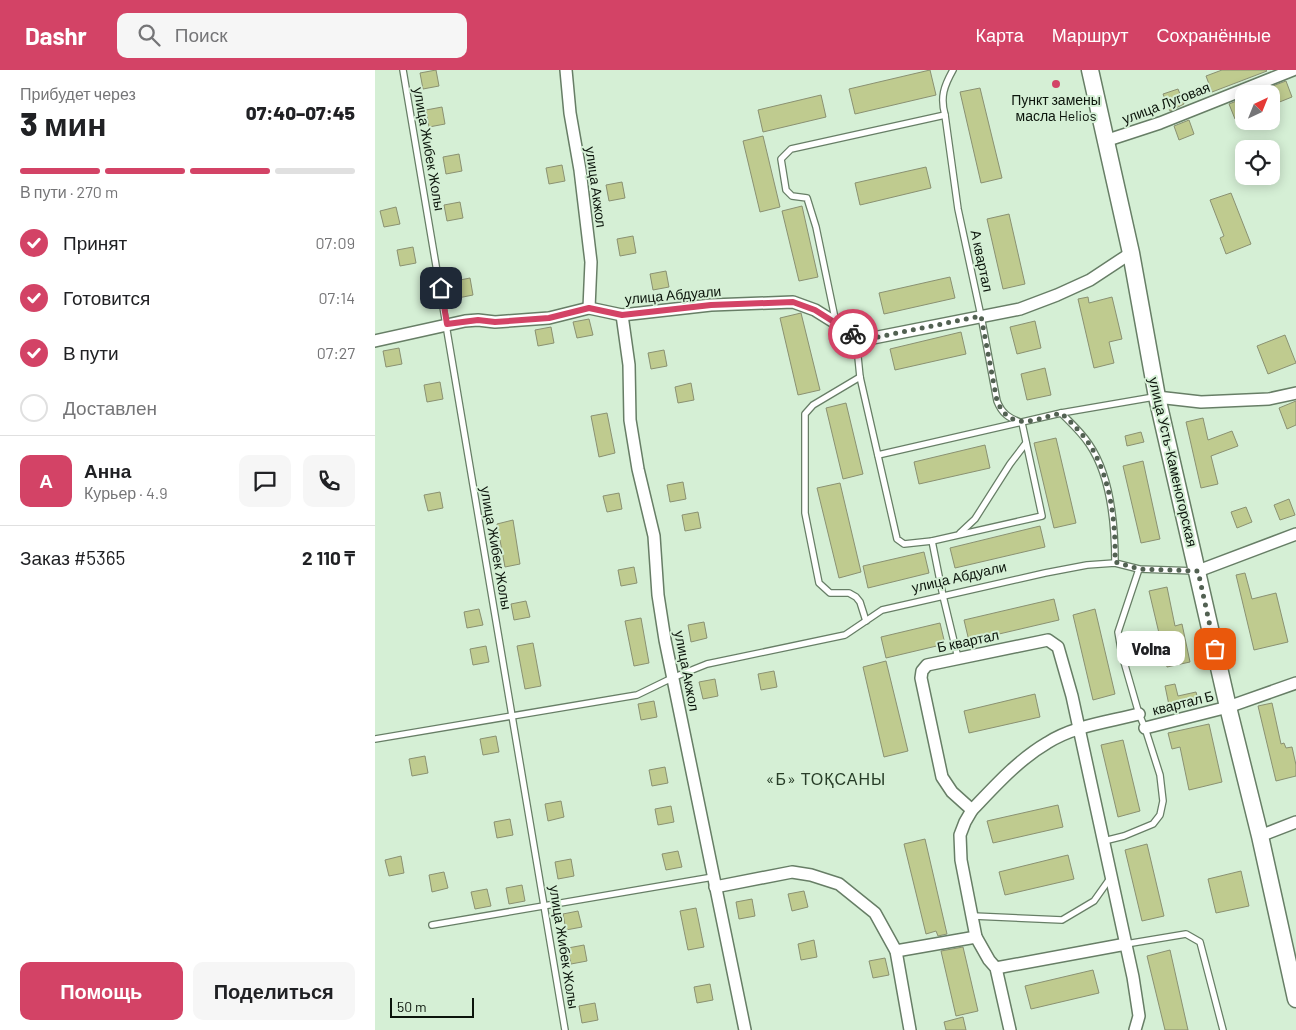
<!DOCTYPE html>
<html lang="ru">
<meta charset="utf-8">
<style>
:root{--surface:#fff;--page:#f6f6f6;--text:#202124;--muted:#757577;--line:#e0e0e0;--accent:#d34366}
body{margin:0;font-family:Barlow,sans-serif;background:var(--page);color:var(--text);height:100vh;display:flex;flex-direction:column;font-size:19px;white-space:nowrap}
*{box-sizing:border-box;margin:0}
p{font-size:16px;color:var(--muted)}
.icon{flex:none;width:28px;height:28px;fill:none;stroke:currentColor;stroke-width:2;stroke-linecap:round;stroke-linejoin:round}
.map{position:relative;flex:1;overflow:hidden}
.details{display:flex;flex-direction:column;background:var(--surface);width:375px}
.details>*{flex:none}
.needle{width:32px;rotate:43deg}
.controls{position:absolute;left:860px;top:15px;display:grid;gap:10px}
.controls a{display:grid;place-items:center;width:45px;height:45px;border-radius:10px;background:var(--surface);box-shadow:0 2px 12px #0003;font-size:25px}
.scale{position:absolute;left:15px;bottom:12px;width:84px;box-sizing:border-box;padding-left:5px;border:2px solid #0b140b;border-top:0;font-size:14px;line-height:18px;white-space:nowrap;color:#0b140b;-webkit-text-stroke:4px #d5efd5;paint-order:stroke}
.pin{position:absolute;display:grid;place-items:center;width:42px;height:42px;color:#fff;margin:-21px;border-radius:10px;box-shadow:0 2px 8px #0006}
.courier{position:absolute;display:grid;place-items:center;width:50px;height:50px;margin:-25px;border:4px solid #d34366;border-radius:50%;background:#fff;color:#222;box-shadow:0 1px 6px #0007}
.bubble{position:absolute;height:35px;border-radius:10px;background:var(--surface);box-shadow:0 2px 12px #0003;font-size:16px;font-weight:800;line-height:35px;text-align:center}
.headline em{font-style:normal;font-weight:800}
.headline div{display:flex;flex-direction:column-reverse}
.headline{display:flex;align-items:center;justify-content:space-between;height:85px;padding:0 20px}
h1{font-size:32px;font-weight:800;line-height:38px}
.bar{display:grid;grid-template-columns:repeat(4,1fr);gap:8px 5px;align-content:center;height:60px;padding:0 20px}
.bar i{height:6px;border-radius:4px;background:var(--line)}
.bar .active{background:var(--accent)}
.bar p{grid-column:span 4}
.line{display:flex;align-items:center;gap:12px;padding:0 20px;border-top:1px solid var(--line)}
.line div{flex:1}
.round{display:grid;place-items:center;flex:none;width:52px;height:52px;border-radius:10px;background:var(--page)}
ol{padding:0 20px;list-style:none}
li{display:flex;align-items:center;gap:15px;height:55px}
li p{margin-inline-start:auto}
li .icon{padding:5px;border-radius:50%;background:var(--accent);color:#fff;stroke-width:4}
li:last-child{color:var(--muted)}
li i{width:28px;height:28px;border:2px solid var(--line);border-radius:50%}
.button{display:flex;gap:10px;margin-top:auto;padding:10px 20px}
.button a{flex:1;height:58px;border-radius:10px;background:var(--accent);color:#fff;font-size:20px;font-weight:800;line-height:58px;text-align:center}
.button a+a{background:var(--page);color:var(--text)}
header{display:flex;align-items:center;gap:30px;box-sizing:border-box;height:70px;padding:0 25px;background:var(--accent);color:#fff}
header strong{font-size:24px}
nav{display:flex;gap:28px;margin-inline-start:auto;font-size:18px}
.search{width:350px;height:45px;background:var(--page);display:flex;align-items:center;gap:12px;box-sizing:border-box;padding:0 18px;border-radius:10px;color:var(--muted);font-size:19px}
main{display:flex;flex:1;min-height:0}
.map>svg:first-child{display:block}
.building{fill:#bfcb8f;stroke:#8a9172}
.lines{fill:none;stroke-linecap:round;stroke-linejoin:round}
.lane-casing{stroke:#677e66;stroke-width:8}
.street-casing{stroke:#677e66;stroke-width:14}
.secondary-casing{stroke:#677e66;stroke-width:19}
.lane{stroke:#fff;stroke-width:5.5}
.street{stroke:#fff;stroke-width:11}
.secondary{stroke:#fff;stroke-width:16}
.done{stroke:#526152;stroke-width:5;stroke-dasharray:0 9}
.route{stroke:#d34366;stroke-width:6}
.poi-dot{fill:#d34366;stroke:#d5efd5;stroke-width:2}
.labels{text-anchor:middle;stroke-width:4;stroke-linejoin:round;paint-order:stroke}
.poi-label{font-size:14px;fill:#0b140b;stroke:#d5efd5}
.street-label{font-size:14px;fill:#0b140b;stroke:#d5efd5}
.quarter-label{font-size:16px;letter-spacing:1px;fill:#283d28;stroke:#d5efd5}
</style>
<header>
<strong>Dashr</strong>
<div class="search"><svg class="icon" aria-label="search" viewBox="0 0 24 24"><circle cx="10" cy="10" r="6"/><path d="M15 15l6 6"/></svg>Поиск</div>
<nav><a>Карта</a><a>Маршрут</a><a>Сохранённые</a></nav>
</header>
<main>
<section class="details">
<div class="headline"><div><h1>3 мин</h1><p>Прибудет через</p></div><em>07:40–07:45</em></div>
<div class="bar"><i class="active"></i><i class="active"></i><i class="active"></i><i></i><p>В пути · 270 m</p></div>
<ol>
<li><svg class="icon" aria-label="check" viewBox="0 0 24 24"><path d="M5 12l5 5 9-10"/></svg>Принят<p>07:09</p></li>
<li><svg class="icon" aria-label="check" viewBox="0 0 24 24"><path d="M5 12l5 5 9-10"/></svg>Готовится<p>07:14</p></li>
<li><svg class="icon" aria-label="check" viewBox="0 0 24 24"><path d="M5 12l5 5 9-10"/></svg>В пути<p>07:27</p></li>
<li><i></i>Доставлен</li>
</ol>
<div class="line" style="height:90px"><b class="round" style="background:var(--accent);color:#fff">А</b><div><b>Анна</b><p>Курьер · 4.9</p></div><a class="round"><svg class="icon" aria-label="chat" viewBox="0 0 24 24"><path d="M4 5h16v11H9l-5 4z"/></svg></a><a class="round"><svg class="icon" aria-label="phone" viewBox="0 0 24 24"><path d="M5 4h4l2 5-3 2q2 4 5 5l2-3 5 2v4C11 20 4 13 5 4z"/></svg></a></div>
<div class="line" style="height:65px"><div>Заказ #5365</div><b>2 110 ₸</b></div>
<div class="button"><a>Помощь</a><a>Поделиться</a></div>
</section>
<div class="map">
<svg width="921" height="960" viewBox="0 0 921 960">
<rect width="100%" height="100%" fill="#d5efd5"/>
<!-- building -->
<g class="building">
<polygon points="61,0 64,16 48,19 45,3"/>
<polygon points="555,0 561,25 480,44 474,19"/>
<polygon points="847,0 891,0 892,1 837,22 831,6"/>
<polygon points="911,11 917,27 902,33 895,17"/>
<polygon points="605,18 627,108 606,113 585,22"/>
<polygon points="803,19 809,34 795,41 788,24"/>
<polygon points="446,25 451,47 388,62 383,40"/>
<polygon points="869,28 869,46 860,49 854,34"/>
<polygon points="67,37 70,54 54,57 51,40"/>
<polygon points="814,50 819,64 804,70 799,56"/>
<polygon points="388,66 405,137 385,142 368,71"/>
<polygon points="84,84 87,101 71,104 68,87"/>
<polygon points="187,95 190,111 174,114 171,98"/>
<polygon points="551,97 556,118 485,135 480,113"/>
<polygon points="247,112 250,128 234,131 231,115"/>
<polygon points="856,123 876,174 851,184 845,168 849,166 835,130"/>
<polygon points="85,132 88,148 72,151 69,135"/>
<polygon points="427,136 443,207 424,211 407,141"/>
<polygon points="21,137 25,154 9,157 5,141"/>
<polygon points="634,144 650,214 628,219 612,149"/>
<polygon points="258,166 261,183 245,186 242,169"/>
<polygon points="38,177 41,193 25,196 22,180"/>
<polygon points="291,201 294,217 278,220 275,204"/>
<polygon points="575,207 580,228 509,244 504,223"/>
<polygon points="95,208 98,225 83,228 80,211"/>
<polygon points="713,227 714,233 737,227 747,269 734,272 739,293 719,298 703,229"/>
<polygon points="426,243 445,320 423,325 405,248"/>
<polygon points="214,249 218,265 202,268 198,252"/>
<polygon points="660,251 666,278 642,284 635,257"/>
<polygon points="176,257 179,273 163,276 160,260"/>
<polygon points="586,262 591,284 520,300 515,279"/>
<polygon points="910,265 921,293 893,304 882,276"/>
<polygon points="24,278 27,294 11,297 8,281"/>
<polygon points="289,280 292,296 276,299 273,283"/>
<polygon points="670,298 676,325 652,330 646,304"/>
<polygon points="65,312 68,329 52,332 49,315"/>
<polygon points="316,313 319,330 303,333 300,317"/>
<polygon points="921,331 921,355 912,359 904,338"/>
<polygon points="471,333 488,404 468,409 451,338"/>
<polygon points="232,343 240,383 224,387 216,346"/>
<polygon points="828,348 833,370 857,361 863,376 836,386 843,414 826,418 811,352"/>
<polygon points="766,362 769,372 752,376 750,366"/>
<polygon points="681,368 701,453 679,458 659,373"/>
<polygon points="610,375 615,398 544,414 539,392"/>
<polygon points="768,391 785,469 766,473 748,396"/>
<polygon points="308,412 311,429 295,432 292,415"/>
<polygon points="465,413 486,502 464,508 442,418"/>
<polygon points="65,422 68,438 53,441 49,425"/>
<polygon points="244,423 247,439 232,442 228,426"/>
<polygon points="914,429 920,445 905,450 899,435"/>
<polygon points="871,437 877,452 862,458 856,442"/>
<polygon points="323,442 326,458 310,461 307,445"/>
<polygon points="138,450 145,494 130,497 122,454"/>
<polygon points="665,456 670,477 580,498 575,478"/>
<polygon points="549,482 554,503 493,518 488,496"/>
<polygon points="259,497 262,513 246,516 243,500"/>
<polygon points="870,503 877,529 901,523 913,572 879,580 861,505"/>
<polygon points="792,517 800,556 807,554 815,592 792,597 774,521"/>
<polygon points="679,529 684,550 594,571 589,550"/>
<polygon points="151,531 155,547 139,550 136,534"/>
<polygon points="104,539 108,555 92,558 89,542"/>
<polygon points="720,539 740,624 718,630 698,545"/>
<polygon points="266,548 274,593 259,596 250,551"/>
<polygon points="329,552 332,568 316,572 313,555"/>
<polygon points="565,553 570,574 511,588 506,567"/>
<polygon points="158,573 166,616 150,619 142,576"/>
<polygon points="111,576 114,592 98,595 95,579"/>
<polygon points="511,591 533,681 509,687 488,597"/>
<polygon points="399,601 402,617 386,620 383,604"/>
<polygon points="340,609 343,626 328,629 324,612"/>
<polygon points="800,614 803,626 821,622 824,633 795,640 790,616"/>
<polygon points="660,624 665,647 594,663 589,641"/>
<polygon points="279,631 282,647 266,650 263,634"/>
<polygon points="897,633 906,674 909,673 911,678 917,677 921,695 921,706 901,711 883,636"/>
<polygon points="834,654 847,712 814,720 805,677 797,679 793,663"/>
<polygon points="121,666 124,682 108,685 105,669"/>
<polygon points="748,670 765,741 743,747 726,675"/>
<polygon points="50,686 53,703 37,706 34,689"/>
<polygon points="290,697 293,713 277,716 274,700"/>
<polygon points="186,731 189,747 173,751 170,734"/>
<polygon points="683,735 688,757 618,773 612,751"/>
<polygon points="296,736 299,752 283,755 280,739"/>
<polygon points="135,749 138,765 122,768 119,752"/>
<polygon points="550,769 572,864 563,866 561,861 551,864 529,774"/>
<polygon points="772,774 789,846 767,851 750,780"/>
<polygon points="303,781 307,797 291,800 287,784"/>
<polygon points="693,785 699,809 630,825 624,802"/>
<polygon points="26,786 29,803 14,806 10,790"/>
<polygon points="196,789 199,806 183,809 180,792"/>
<polygon points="866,801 874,836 841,843 833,809"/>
<polygon points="69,802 73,818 57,822 54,805"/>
<polygon points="147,815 150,831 134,834 131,818"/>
<polygon points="112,819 116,836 100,839 96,822"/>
<polygon points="429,821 433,837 417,841 413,824"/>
<polygon points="377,829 380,846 364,849 361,832"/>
<polygon points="321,838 329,877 313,880 305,841"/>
<polygon points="203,841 207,857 191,860 188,844"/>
<polygon points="439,870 442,887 426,890 423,874"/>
<polygon points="209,875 212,891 196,894 193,878"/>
<polygon points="588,877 603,941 581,946 566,881"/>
<polygon points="795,880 813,960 790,960 772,886"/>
<polygon points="510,888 514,905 498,908 494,891"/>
<polygon points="718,900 724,923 656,939 650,916"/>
<polygon points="335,914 338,930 322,933 319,917"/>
<polygon points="220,933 223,950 207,953 204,936"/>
<polygon points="588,947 591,960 571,960 569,952"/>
</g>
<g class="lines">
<!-- lane casing -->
<g class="lane-casing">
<g id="lane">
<polyline points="28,0 190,960"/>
<polyline points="461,253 441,157 432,128 417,126 411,120 406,89 416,79 570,45"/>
<path d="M488 270 483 287 485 307 522 469 529 474 557 471 667 446 647 353C634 348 627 344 622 331L606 246 583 139 570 45C565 27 569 16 578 0"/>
<polyline points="485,307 438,335 430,344 430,443 444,513 455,523 474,523 481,527 485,532 491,551"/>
<path d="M686 343C696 353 706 362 714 374 736 406 740 455 740 493"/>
<polyline points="503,385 686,343 779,327"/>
<polyline points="585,463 600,449 635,394 651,373"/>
<polyline points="557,471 568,526 583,588"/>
<polyline points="0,669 262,625 297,608 332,594 470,565 507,540 670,503 712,495 740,493 764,499 821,501"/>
<polyline points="729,771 749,766 778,754 785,745 788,731 785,705 770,658 764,644 747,585 743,562 764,499"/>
<polyline points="598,846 687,850 719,831 736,807"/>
<polyline points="57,855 338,807"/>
<polyline points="751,874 811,864 825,872 848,960"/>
</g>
</g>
<!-- street casing -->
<g class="street-casing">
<g id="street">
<polyline points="191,0 195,43 205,100 216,192 214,238"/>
<polyline points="730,71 785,53 918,0"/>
<polyline points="247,245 254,295 255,350 263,399 279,466 283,525 290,570 370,960"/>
<polyline points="0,271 90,251 103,250 120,252 174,248 214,238 247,245 336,235 418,232 440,240 488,270 645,239 682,225 715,210 756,183"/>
<polyline points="782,327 826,332 894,329 921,323"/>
<polyline points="823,501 921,464"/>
<polyline points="770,658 853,637 921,613"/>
<path d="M597 740C620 716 643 690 672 673 698 656 733 652 764 644"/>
<polyline points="885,766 921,752"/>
<polyline points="340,817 417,802 436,805 464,814 500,843 521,881 535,960"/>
<polyline points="521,881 601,867"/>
<polyline points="621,898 751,874"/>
<polyline points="635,960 621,898 614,890 601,867 586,790 585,765 590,752 597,740 577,722 567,707 546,608 547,601 552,595 673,570 683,577 697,626 758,907 764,946 760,960"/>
</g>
</g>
<!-- secondary casing -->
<g class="secondary-casing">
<polyline id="secondary" points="715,0 756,183 782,327 853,637 885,766 921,929"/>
</g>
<!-- lane -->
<use href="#lane" class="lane"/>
<!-- street -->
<use href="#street" class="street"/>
<!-- secondary -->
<use href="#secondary" class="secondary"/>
</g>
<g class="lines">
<!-- done -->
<path class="done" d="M478 264 488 270 606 246 622 331C636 363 661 349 686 343 697 353 707 363 715 375 736 409 741 454 740 492L764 499 823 501 840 579"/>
<!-- route -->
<polyline class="route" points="66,218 72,254 103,250 120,252 174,248 214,238 247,245 336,235 418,232 440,240 478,264"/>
</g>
<!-- markers -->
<circle class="poi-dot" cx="681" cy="14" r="5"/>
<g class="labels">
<!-- poi labels -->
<g class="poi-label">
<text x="681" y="35">Пункт замены<tspan x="681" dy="16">масла Helios</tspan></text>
</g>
<!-- street labels -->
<g class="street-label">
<text transform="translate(791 33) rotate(-21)" y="5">улица Луговая</text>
<text transform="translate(54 79) rotate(80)" y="5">улица Жибек Жолы</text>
<text transform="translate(221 117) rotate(82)" y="5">улица Акжол</text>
<text transform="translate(607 191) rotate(78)" y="5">А квартал</text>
<text transform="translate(298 225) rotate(-5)" y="5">улица Абдуали</text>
<text transform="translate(798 392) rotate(77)" y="5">улица Усть-Каменогорская</text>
<text transform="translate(121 478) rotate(80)" y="5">улица Жибек Жолы</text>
<text transform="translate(584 507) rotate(-13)" y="5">улица Абдуали</text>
<text transform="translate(593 571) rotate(-12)" y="5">Б квартал</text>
<text transform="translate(312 601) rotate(79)" y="5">улица Акжол</text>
<text transform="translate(808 633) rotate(-14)" y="5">квартал Б</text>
<text transform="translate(189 877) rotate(81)" y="5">улица Жибек Жолы</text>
</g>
<!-- quarter labels -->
<g class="quarter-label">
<text x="451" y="715">«Б» ТОҚСАНЫ</text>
</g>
</g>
</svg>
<div class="controls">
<a><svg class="needle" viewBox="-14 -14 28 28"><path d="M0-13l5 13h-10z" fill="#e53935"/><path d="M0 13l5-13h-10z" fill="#757577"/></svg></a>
<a><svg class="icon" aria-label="locate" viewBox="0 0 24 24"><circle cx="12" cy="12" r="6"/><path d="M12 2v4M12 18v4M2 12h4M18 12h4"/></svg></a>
</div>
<div class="scale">50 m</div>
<div class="pin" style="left:840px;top:579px;background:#ea580c"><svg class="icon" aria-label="bag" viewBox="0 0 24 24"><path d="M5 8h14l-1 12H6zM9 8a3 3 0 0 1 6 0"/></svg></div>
<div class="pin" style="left:66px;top:218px;background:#1f2937"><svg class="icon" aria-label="home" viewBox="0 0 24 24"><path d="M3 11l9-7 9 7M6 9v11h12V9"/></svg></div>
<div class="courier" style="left:478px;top:264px"><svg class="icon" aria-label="bike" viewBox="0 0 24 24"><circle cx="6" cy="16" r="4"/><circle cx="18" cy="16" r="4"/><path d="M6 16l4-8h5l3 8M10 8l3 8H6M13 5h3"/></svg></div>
<div class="bubble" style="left:742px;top:561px;width:68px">Volna</div>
</div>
</main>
